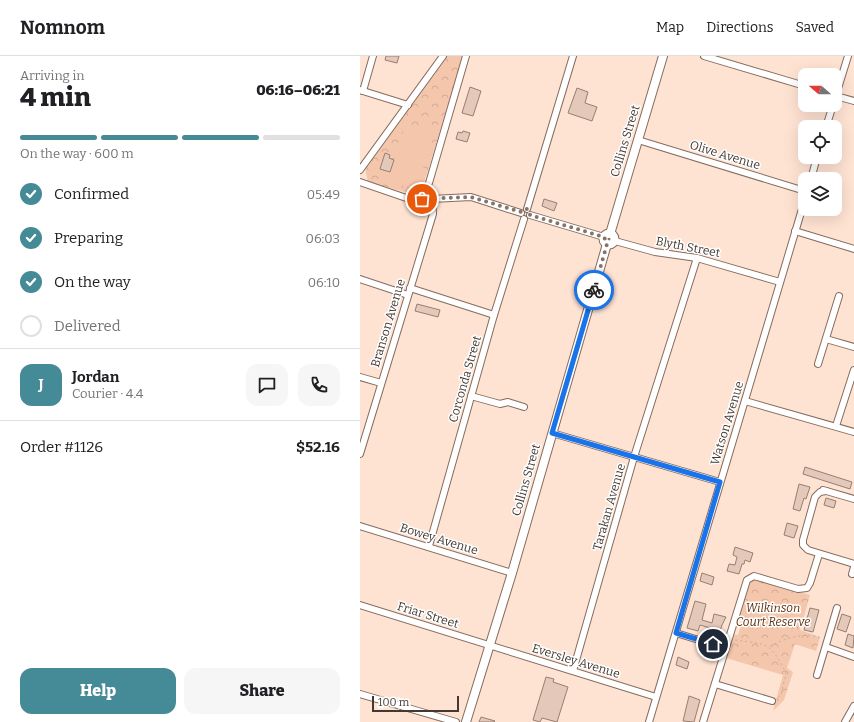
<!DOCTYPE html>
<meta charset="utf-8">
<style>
:root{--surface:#fff;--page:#f6f6f6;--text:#202124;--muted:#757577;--line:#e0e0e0;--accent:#458a97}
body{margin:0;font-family:Bitter,serif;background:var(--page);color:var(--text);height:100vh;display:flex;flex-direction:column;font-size:15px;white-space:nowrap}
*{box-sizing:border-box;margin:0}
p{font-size:13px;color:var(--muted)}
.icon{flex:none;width:22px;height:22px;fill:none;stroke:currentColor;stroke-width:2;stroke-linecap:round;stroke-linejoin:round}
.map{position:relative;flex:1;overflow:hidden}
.side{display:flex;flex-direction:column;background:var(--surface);width:360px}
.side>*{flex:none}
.needle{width:26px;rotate:290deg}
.buttons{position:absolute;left:438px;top:12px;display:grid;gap:8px}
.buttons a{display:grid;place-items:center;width:44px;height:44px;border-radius:8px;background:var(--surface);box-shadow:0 4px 16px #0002;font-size:20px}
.scale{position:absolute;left:12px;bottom:10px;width:87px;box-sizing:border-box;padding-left:4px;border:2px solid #443932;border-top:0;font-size:11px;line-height:14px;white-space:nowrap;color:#443932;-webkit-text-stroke:3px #fff;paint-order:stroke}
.pin{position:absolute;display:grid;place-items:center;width:34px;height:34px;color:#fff;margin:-17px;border:2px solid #fff;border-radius:50%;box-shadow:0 1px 4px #0007}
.courier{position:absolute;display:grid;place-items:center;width:40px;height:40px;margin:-20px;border:3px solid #1a73e8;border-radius:50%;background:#fff;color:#222;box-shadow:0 1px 5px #0007}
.summary em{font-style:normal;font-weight:800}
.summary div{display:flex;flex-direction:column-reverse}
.summary{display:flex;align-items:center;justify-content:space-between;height:68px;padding:0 20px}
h1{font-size:26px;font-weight:800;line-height:30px}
.bar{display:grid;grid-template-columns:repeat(4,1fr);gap:6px 4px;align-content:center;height:48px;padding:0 20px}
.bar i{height:5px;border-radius:3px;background:var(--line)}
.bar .selected{background:var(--accent)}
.bar p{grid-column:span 4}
.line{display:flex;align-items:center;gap:10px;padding:0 20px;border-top:1px solid var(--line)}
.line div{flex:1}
.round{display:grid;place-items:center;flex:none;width:42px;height:42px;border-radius:12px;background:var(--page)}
ol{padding:0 20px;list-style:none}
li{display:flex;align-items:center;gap:12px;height:44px}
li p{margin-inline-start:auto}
li .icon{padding:4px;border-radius:50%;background:var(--accent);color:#fff;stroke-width:4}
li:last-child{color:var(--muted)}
li i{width:22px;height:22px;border:2px solid var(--line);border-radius:50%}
.button{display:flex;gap:8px;margin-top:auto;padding:8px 20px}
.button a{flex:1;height:46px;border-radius:12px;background:var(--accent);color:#fff;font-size:16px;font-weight:800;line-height:46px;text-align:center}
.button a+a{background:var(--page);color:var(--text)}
header{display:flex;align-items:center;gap:24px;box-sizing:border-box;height:56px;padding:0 20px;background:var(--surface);border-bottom:1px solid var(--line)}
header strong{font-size:19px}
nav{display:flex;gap:22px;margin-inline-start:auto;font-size:14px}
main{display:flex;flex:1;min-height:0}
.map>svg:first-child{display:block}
.park{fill:url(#park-crowns)}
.pitch{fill:#f4c6ac}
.building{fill:#e4c8b9;stroke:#987f71}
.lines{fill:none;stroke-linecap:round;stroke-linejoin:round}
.minor-casing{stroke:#856c5e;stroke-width:8}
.tertiary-casing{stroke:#856c5e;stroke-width:10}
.path{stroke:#c6afa2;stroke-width:1;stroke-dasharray:2 3;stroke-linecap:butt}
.minor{stroke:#fff;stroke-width:6}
.tertiary{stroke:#fff;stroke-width:8}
.done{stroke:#85746a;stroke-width:4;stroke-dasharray:0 7.2}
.route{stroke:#1a73e8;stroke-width:5}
.labels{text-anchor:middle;stroke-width:3;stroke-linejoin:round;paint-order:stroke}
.street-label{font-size:12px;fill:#443932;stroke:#fff}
.park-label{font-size:12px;font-style:italic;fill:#61310f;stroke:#fff}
</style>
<header>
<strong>Nomnom</strong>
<nav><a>Map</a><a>Directions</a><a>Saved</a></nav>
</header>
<main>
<section class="side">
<div class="summary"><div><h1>4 min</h1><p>Arriving in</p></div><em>06:16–06:21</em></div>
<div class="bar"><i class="selected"></i><i class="selected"></i><i class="selected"></i><i></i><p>On the way · 600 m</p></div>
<ol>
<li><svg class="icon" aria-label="check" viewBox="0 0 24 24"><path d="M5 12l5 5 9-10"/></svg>Confirmed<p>05:49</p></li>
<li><svg class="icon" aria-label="check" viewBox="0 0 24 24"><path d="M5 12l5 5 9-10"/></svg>Preparing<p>06:03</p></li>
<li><svg class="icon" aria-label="check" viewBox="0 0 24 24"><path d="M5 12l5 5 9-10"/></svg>On the way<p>06:10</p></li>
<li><i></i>Delivered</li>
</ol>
<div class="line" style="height:72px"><b class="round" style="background:var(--accent);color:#fff">J</b><div><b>Jordan</b><p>Courier · 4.4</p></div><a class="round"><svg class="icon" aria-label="chat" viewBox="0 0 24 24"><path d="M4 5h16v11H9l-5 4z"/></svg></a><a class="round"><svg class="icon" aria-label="phone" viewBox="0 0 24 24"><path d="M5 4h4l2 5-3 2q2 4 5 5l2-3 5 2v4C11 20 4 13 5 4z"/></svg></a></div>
<div class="line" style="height:52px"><div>Order #1126</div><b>$52.16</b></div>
<div class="button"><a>Help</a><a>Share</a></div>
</section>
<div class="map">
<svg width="494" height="666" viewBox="0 0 494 666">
<defs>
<pattern id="park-crowns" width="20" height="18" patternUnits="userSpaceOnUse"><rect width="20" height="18" fill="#f4c6ac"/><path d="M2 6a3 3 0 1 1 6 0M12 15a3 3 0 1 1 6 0" fill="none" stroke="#d2ab94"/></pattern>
</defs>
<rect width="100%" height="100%" fill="#fee2d2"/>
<!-- park -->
<g class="park">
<polygon points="87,0 103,0 60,140 8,126 5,113"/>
<polygon points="394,524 450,539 440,574 460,581 456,595 435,588 427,612 433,616 424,644 413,655 423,619 366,602 373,578 378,579 383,562 379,560 390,526"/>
</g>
<!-- pitch -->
<g class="pitch">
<polygon points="46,67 75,77 56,134 27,124"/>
<polygon points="420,542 427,553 421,557 414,547"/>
</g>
<!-- building -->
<g class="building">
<polygon points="26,0 39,0 37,7 25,4"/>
<polygon points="110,31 121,35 113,60 102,57"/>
<polygon points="217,32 228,36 225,47 237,51 232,65 208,57"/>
<polygon points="103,75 110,77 107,86 96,83 98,76 102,77"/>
<polygon points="25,97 30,99 29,102 34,104 30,116 20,113"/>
<polygon points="184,143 197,147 194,155 182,150"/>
<polygon points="57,248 80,254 78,261 55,255"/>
<polygon points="445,411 492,426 490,433 443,418"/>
<polygon points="439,428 450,431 446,443 444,442 440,455 433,453"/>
<polygon points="466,442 476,445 474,452 464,449"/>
<polygon points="427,467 438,470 434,482 424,479"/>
<polygon points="375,491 393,497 390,506 385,504 384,508 382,508 379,518 367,515 369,508 375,509 377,501 373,499"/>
<polygon points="342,517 354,521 352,529 340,525"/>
<polygon points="335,545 346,548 342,564 352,567 354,558 366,561 362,569 358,581 348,578 350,572 340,569 338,575 327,572"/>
<polygon points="450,552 459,554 453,576 444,574"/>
<polygon points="482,558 491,561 486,576 477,573"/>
<polygon points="488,578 494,580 493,592 485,589"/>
<polygon points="318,601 329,606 327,613 316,609"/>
<polygon points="186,621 194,623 193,626 208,631 197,666 182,662 180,666 173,664"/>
<polygon points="329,640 340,644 334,666 323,665"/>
<polygon points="121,661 135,665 134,666 119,666"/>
</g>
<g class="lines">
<!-- minor casing -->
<g class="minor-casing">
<g id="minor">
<polyline points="344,0 445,30"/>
<polyline points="0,34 48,49"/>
<polyline points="3,35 13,0"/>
<polyline points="476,40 494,45"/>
<polyline points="475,42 488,0"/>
<polyline points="466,71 473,49"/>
<polyline points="278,84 445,135"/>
<polyline points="0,114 83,0"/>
<polyline points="451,123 457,101"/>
<polyline points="0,126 52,144 111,141 161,157"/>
<polyline points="69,127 106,0"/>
<polyline points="167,153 213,0"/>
<polyline points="170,159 244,181"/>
<polyline points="435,175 494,193"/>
<polyline points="255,185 295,196 337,202 420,226"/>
<polyline points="0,223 48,239"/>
<polyline points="50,232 134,259"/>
<polyline points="466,283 494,291"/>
<polyline points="458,308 479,240"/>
<polyline points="0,321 21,327"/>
<polyline points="111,340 140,348 148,346 164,351"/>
<polyline points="385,345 494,376"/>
<polyline points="476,370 494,314"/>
<polyline points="192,377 360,426"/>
<polyline points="0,398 73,158 72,142"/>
<polyline points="463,434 494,443"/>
<polyline points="466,435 460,436 455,441 443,484 443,489 448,494 494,508"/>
<polyline points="0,470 152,517"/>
<polyline points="69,490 134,259 164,163"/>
<polyline points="492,518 494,511"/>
<polyline points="0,549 296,641"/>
<polyline points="316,577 365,592"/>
<polyline points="466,591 494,601"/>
<polyline points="213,615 274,401 337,202"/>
<polyline points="457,619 477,552"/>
<polyline points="355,628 412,645"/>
<polyline points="0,638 96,666"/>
<polyline points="289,666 445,143"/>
<polyline points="343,666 387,524 394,520 438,533 447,532 450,527 459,498"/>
<polyline points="485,666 494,650"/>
</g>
</g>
<!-- tertiary casing -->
<g class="tertiary-casing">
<g id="tertiary">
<circle cx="249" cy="183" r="5.5"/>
<polyline points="250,178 303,0"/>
<polyline points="106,666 152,517 247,188"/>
</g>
</g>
<!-- path -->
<g class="path">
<path d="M375 584C409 589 409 585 426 617L421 639 417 642"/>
<path d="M410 590C426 582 444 576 461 582"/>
</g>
<!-- minor -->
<use href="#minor" class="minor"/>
<!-- tertiary -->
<use href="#tertiary" class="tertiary"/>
</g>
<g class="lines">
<!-- done -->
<polyline class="done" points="62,143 111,141 161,156 163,154 167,153 170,156 170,159 244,181 247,188 234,234"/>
<!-- route -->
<polyline class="route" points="234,234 192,377 360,426 316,577 353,588"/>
</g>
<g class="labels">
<!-- street labels -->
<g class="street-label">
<text transform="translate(265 85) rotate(-73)" y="4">Collins Street</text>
<text transform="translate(365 99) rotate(17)" y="4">Olive Avenue</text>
<text transform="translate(328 191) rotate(11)" y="4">Blyth Street</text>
<text transform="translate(28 267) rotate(-73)" y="4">Branson Avenue</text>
<text transform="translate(105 323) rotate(-74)" y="4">Corconda Street</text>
<text transform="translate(367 367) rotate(-73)" y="4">Watson Avenue</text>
<text transform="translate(166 424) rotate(-74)" y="4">Collins Street</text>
<text transform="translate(249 451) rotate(-74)" y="4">Tarakan Avenue</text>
<text transform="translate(79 483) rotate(17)" y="4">Bowey Avenue</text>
<text transform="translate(68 559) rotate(17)" y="4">Friar Street</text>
<text transform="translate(216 605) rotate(17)" y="4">Eversley Avenue</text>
</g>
<!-- park labels -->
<g class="park-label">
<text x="413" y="556">Wilkinson<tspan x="413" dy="14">Court Reserve</tspan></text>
</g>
</g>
</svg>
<div class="buttons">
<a><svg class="needle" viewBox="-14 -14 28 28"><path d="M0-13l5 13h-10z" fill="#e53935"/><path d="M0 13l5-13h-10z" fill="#757577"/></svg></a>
<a><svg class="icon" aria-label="locate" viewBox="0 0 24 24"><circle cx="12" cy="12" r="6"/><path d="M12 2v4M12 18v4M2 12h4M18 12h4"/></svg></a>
<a><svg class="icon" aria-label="layers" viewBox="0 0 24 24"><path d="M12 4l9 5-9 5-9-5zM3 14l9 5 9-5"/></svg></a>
</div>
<div class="scale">100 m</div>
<div class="pin" style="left:62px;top:143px;background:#ea580c"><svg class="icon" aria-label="bag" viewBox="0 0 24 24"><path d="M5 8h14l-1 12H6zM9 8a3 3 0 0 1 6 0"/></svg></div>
<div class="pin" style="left:353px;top:588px;background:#1f2937"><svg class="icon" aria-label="home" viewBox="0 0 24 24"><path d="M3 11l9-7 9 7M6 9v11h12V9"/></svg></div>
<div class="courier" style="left:234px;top:234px"><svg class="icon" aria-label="bike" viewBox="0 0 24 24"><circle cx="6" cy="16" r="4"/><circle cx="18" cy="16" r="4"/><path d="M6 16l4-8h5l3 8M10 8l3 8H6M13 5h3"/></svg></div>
</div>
</main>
